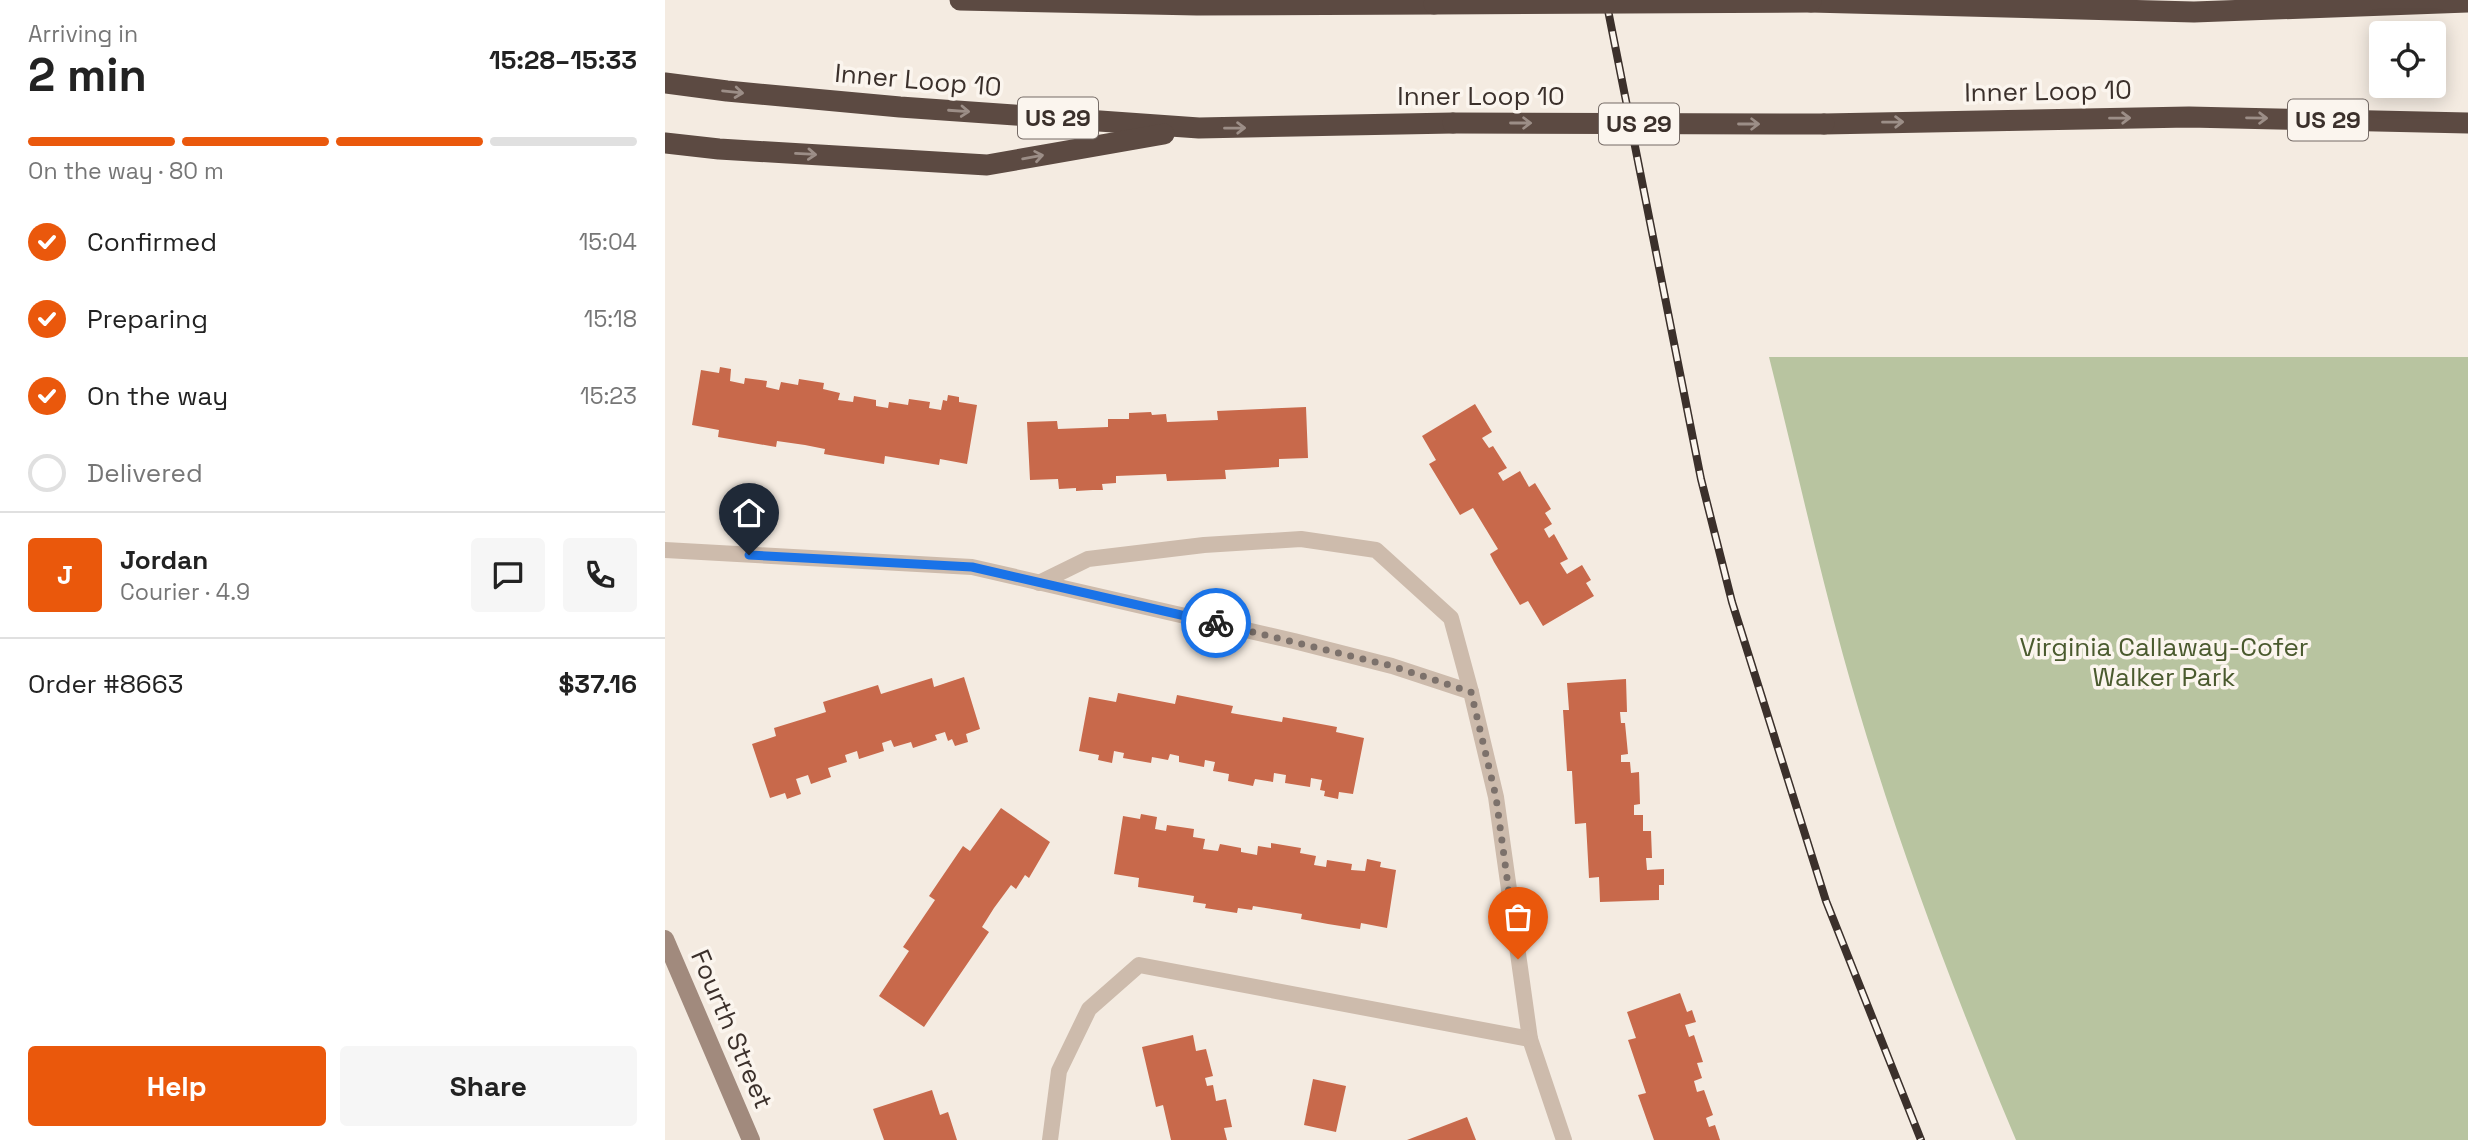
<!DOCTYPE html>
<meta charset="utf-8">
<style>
:root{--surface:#fff;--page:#f6f6f6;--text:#222;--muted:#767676;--line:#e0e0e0;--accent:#ea580c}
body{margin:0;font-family:"Space Grotesk",sans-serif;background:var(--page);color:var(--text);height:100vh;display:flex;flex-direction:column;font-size:26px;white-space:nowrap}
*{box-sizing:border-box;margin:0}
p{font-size:23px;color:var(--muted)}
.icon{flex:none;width:38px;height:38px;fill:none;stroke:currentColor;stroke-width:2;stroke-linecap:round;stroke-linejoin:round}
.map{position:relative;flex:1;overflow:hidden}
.side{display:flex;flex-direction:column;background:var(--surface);width:665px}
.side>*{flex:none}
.fabs{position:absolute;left:1704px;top:21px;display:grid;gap:14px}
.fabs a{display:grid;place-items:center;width:77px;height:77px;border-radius:7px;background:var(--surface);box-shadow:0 4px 18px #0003;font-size:35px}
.pin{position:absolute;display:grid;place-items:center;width:60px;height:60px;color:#fff;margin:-72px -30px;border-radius:50% 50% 50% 0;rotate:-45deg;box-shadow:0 0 7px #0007}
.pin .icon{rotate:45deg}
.courier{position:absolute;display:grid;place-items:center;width:70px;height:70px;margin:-35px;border:5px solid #1a73e8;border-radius:50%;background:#fff;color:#222;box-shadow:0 2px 9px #0007}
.overview em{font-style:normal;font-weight:700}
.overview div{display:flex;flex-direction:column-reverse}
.overview{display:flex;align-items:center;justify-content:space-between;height:119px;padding:0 28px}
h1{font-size:46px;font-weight:700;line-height:52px}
.bar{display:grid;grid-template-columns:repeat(4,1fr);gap:10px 7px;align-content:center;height:84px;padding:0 28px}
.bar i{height:9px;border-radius:5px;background:var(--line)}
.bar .on{background:var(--accent)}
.bar p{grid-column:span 4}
.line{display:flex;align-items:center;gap:18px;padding:0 28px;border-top:2px solid var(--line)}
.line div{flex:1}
.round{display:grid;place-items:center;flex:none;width:74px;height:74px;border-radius:7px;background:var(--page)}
ol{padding:0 28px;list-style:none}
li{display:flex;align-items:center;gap:21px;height:77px}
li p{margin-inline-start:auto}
li .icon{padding:7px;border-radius:50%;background:var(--accent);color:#fff;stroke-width:4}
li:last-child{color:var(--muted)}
li i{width:38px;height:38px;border:4px solid var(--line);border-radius:50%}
.button{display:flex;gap:14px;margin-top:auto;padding:14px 28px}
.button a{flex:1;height:80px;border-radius:7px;background:var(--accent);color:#fff;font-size:28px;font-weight:700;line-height:80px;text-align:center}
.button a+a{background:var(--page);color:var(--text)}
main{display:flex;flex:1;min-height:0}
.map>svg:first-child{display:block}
.green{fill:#b8c4a0}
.building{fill:#c8694b}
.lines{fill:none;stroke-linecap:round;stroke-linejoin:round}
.lane{stroke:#cdbbac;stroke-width:16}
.secondary{stroke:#a18a7d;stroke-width:18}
.highway{stroke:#5c4a42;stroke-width:21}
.rail-casing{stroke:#3b302b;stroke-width:8}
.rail{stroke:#fbf5ee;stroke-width:5;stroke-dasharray:16;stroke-linecap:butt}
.highway-bridge{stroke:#5c4a42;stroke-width:21}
.oneway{stroke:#9c8e87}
.done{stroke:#7c716b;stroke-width:7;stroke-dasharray:0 12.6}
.route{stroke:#1a73e8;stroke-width:9}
.labels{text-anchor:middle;stroke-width:7;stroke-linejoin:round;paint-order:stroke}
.shield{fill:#fbf5ee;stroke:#756b66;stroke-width:2}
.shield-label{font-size:24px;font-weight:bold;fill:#3b302b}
.street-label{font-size:26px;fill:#3b302b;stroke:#fbf5ee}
.park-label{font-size:26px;fill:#4a5a2e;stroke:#fbf5ee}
</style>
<main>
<section class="side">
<div class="overview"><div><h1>2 min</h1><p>Arriving in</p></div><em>15:28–15:33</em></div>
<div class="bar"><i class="on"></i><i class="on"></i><i class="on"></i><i></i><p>On the way · 80 m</p></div>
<ol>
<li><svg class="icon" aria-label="check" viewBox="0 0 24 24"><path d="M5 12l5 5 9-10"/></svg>Confirmed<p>15:04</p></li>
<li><svg class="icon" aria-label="check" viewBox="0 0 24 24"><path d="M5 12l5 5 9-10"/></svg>Preparing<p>15:18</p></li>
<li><svg class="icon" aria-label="check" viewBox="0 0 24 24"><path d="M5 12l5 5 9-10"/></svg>On the way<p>15:23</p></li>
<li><i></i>Delivered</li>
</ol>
<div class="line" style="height:126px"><b class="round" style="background:var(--accent);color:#fff">J</b><div><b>Jordan</b><p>Courier · 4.9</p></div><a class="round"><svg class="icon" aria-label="chat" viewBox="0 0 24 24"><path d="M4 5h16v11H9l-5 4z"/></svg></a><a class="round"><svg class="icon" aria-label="phone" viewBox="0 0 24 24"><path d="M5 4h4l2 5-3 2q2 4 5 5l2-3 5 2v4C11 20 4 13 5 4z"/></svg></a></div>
<div class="line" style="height:91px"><div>Order #8663</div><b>$37.16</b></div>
<div class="button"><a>Help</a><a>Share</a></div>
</section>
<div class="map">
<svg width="1803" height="1140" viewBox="0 0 1803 1140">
<rect width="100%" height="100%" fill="#f4ebe1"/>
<!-- green -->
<path class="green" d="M1104 357H1803V1140H1351C1284 982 1224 821 1178 655 1151 557 1129 456 1104 357Z"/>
<!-- building -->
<g class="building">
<polygon points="55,367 66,369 65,381 79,384 80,378 102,381 101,387 114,390 116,382 133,385 134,379 159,383 158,389 175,393 173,400 188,402 189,396 211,400 211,406 223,408 224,402 243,405 244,399 265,402 264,408 276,410 278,400 282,401 283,395 294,397 294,402 312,405 302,464 275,459 274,465 220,456 219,464 159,454 160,449 140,445 112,441 111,447 53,437 54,430 27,425 36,370 54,373"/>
<polygon points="810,404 827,432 817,438 824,448 828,446 842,468 833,473 838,481 855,471 864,487 870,483 886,509 880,513 887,524 879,529 884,538 889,534 903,559 895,563 902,574 917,565 926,580 921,583 929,596 878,626 863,601 855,605 829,562 825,554 833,549 808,508 795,515 764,464 771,460 757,436"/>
<polygon points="641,407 643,458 614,459 614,467 560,470 561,479 502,481 501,474 451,476 451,483 437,484 438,490 428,490 411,491 411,488 394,489 393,479 365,480 362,422 392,421 393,429 443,427 443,419 464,419 464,413 486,412 487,415 501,414 502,422 553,420 552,411"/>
<polygon points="299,677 315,729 301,734 303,742 290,746 287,739 283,741 280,732 270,735 272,740 248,748 246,742 229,747 226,740 217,743 219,751 194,759 192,751 180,755 182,762 163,768 166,777 146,784 143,775 131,779 136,794 122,799 120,793 105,798 87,744 111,736 109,728 161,712 158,702 213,685 216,694 267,678 269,687"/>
<polygon points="961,679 962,712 955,712 956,723 960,723 963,754 956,755 956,762 965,762 966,773 974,772 975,804 969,805 969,815 978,815 978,831 986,831 987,858 981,858 982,870 999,869 999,885 994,885 994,900 935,902 934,877 924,878 921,823 910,824 907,771 902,771 898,710 904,710 902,683"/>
<polygon points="453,693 510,704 512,695 568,706 566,713 617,722 618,717 672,727 671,732 699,738 688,794 674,792 673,799 659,796 660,791 655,790 657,780 646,778 645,787 620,783 621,775 609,773 608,782 590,779 588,786 563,781 564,774 548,771 550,762 540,760 539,767 514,762 514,756 505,754 503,760 487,757 486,763 458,758 459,753 449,751 447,763 433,760 434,755 414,751 424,697 451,702"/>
<polygon points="336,808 385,842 364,878 360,875 351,889 346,885 329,908 317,927 324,932 259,1027 214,996 244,951 238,947 270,900 264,896 298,846 305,851"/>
<polygon points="476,814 492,817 490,829 501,831 502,825 529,829 528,837 540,839 538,849 553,851 555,844 576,848 576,852 592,855 593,846 606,848 606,843 636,848 635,853 651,856 649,865 661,867 662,860 687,864 686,870 700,871 702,859 716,862 715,867 731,870 722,928 696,923 695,929 663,924 636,919 637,914 588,906 587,910 573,908 572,913 540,908 541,904 528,902 529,896 473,887 474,878 449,874 458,816 475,819"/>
<polygon points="1015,993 1022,1012 1027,1010 1031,1022 1020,1025 1024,1037 1029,1035 1038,1062 1032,1063 1037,1078 1029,1081 1032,1092 1039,1090 1048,1115 1041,1118 1044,1127 1050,1125 1055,1140 989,1140 973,1095 981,1093 963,1040 971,1038 962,1012"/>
<polygon points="528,1035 531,1051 541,1049 548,1076 540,1078 542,1086 548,1085 551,1101 561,1099 567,1127 559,1128 562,1140 506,1140 498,1105 491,1107 477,1047"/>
<polygon points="648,1079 681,1086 671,1132 639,1125"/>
<polygon points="267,1090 275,1115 283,1112 292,1140 219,1140 208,1109"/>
<polygon points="802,1117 811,1140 742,1140"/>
</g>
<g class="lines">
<!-- lane -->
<g class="lane">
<polyline points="0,550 307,567 629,641 727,666 806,692 831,797 865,1039 899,1140"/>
<polyline points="374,583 423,559 539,545 636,539 711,550 786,618 806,692"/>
<polyline points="385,1140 394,1071 424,1009 474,965 865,1039"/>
</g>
<!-- secondary -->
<polyline class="secondary" points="0,939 86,1140"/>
<!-- highway -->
<g class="highway">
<polyline points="295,0 532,5 769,4"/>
<polyline points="1146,2 1529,12 1803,2"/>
<polyline points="0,83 62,91 235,107 534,128 788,123"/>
<polyline points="1159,124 1524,117 1803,123"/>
<polyline points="0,143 54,149 322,165 499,134"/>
</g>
<!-- rail casing -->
<g class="rail-casing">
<polyline id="rail" points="941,0 1036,479 1067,602 1161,901 1256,1140"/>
</g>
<!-- rail -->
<use href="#rail" class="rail"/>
<!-- highway-bridge -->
<g class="highway-bridge">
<polyline points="769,4 1146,2"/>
<polyline points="788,123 1159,124"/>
</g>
</g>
<!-- one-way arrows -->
<defs><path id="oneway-shaft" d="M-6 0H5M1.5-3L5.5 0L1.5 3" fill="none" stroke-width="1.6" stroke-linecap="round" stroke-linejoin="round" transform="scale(1.75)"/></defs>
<g class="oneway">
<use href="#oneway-shaft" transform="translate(68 92) rotate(6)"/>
<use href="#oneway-shaft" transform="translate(294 111) rotate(4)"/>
<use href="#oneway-shaft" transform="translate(1455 118) rotate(-1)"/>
<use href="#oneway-shaft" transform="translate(1592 118) rotate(1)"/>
<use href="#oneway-shaft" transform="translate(1228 122) rotate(-1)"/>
<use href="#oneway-shaft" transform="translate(856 123)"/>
<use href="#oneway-shaft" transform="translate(1084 124)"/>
<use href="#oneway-shaft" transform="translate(570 128) rotate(-1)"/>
<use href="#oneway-shaft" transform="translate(141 154) rotate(3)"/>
<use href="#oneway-shaft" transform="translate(368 157) rotate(-10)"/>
</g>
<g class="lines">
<!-- done -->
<polyline class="done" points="551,623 727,666 806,692 831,797 853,959"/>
<!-- route -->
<polyline class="route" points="84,555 307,567 551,623"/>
</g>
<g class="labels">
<!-- shield labels -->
<g class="shield">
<rect x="353" y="97.5" width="80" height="41" rx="5"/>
<rect x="1623" y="99.5" width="80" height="41" rx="5"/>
<rect x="934" y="103.5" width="80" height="41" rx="5"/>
</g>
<g class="shield-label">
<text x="393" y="126">US 29</text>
<text x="1663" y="128">US 29</text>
<text x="974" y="132">US 29</text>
</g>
<!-- street labels -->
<g class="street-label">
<text transform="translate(253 80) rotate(5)" y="9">Inner Loop 10</text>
<text transform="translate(1383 91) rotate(-1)" y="9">Inner Loop 10</text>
<text x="816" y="105">Inner Loop 10</text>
<text transform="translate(67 1029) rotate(67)" y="9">Fourth Street</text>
</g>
<!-- park labels -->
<g class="park-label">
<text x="1499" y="656">Virginia Callaway-Cofer<tspan x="1499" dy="30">Walker Park</tspan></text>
</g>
</g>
</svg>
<div class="fabs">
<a><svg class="icon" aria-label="locate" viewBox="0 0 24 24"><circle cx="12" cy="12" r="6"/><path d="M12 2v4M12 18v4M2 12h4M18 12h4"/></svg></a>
</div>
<div class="pin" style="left:853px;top:959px;background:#ea580c"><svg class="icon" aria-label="bag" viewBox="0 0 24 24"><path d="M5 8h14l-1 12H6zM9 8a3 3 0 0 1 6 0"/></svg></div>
<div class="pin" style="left:84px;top:555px;background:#1f2937"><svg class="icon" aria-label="home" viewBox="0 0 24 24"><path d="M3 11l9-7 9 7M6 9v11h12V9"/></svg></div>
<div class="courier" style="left:551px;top:623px"><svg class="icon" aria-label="bike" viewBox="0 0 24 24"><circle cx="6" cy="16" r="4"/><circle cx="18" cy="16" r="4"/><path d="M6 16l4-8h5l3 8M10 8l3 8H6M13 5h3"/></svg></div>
</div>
</main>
